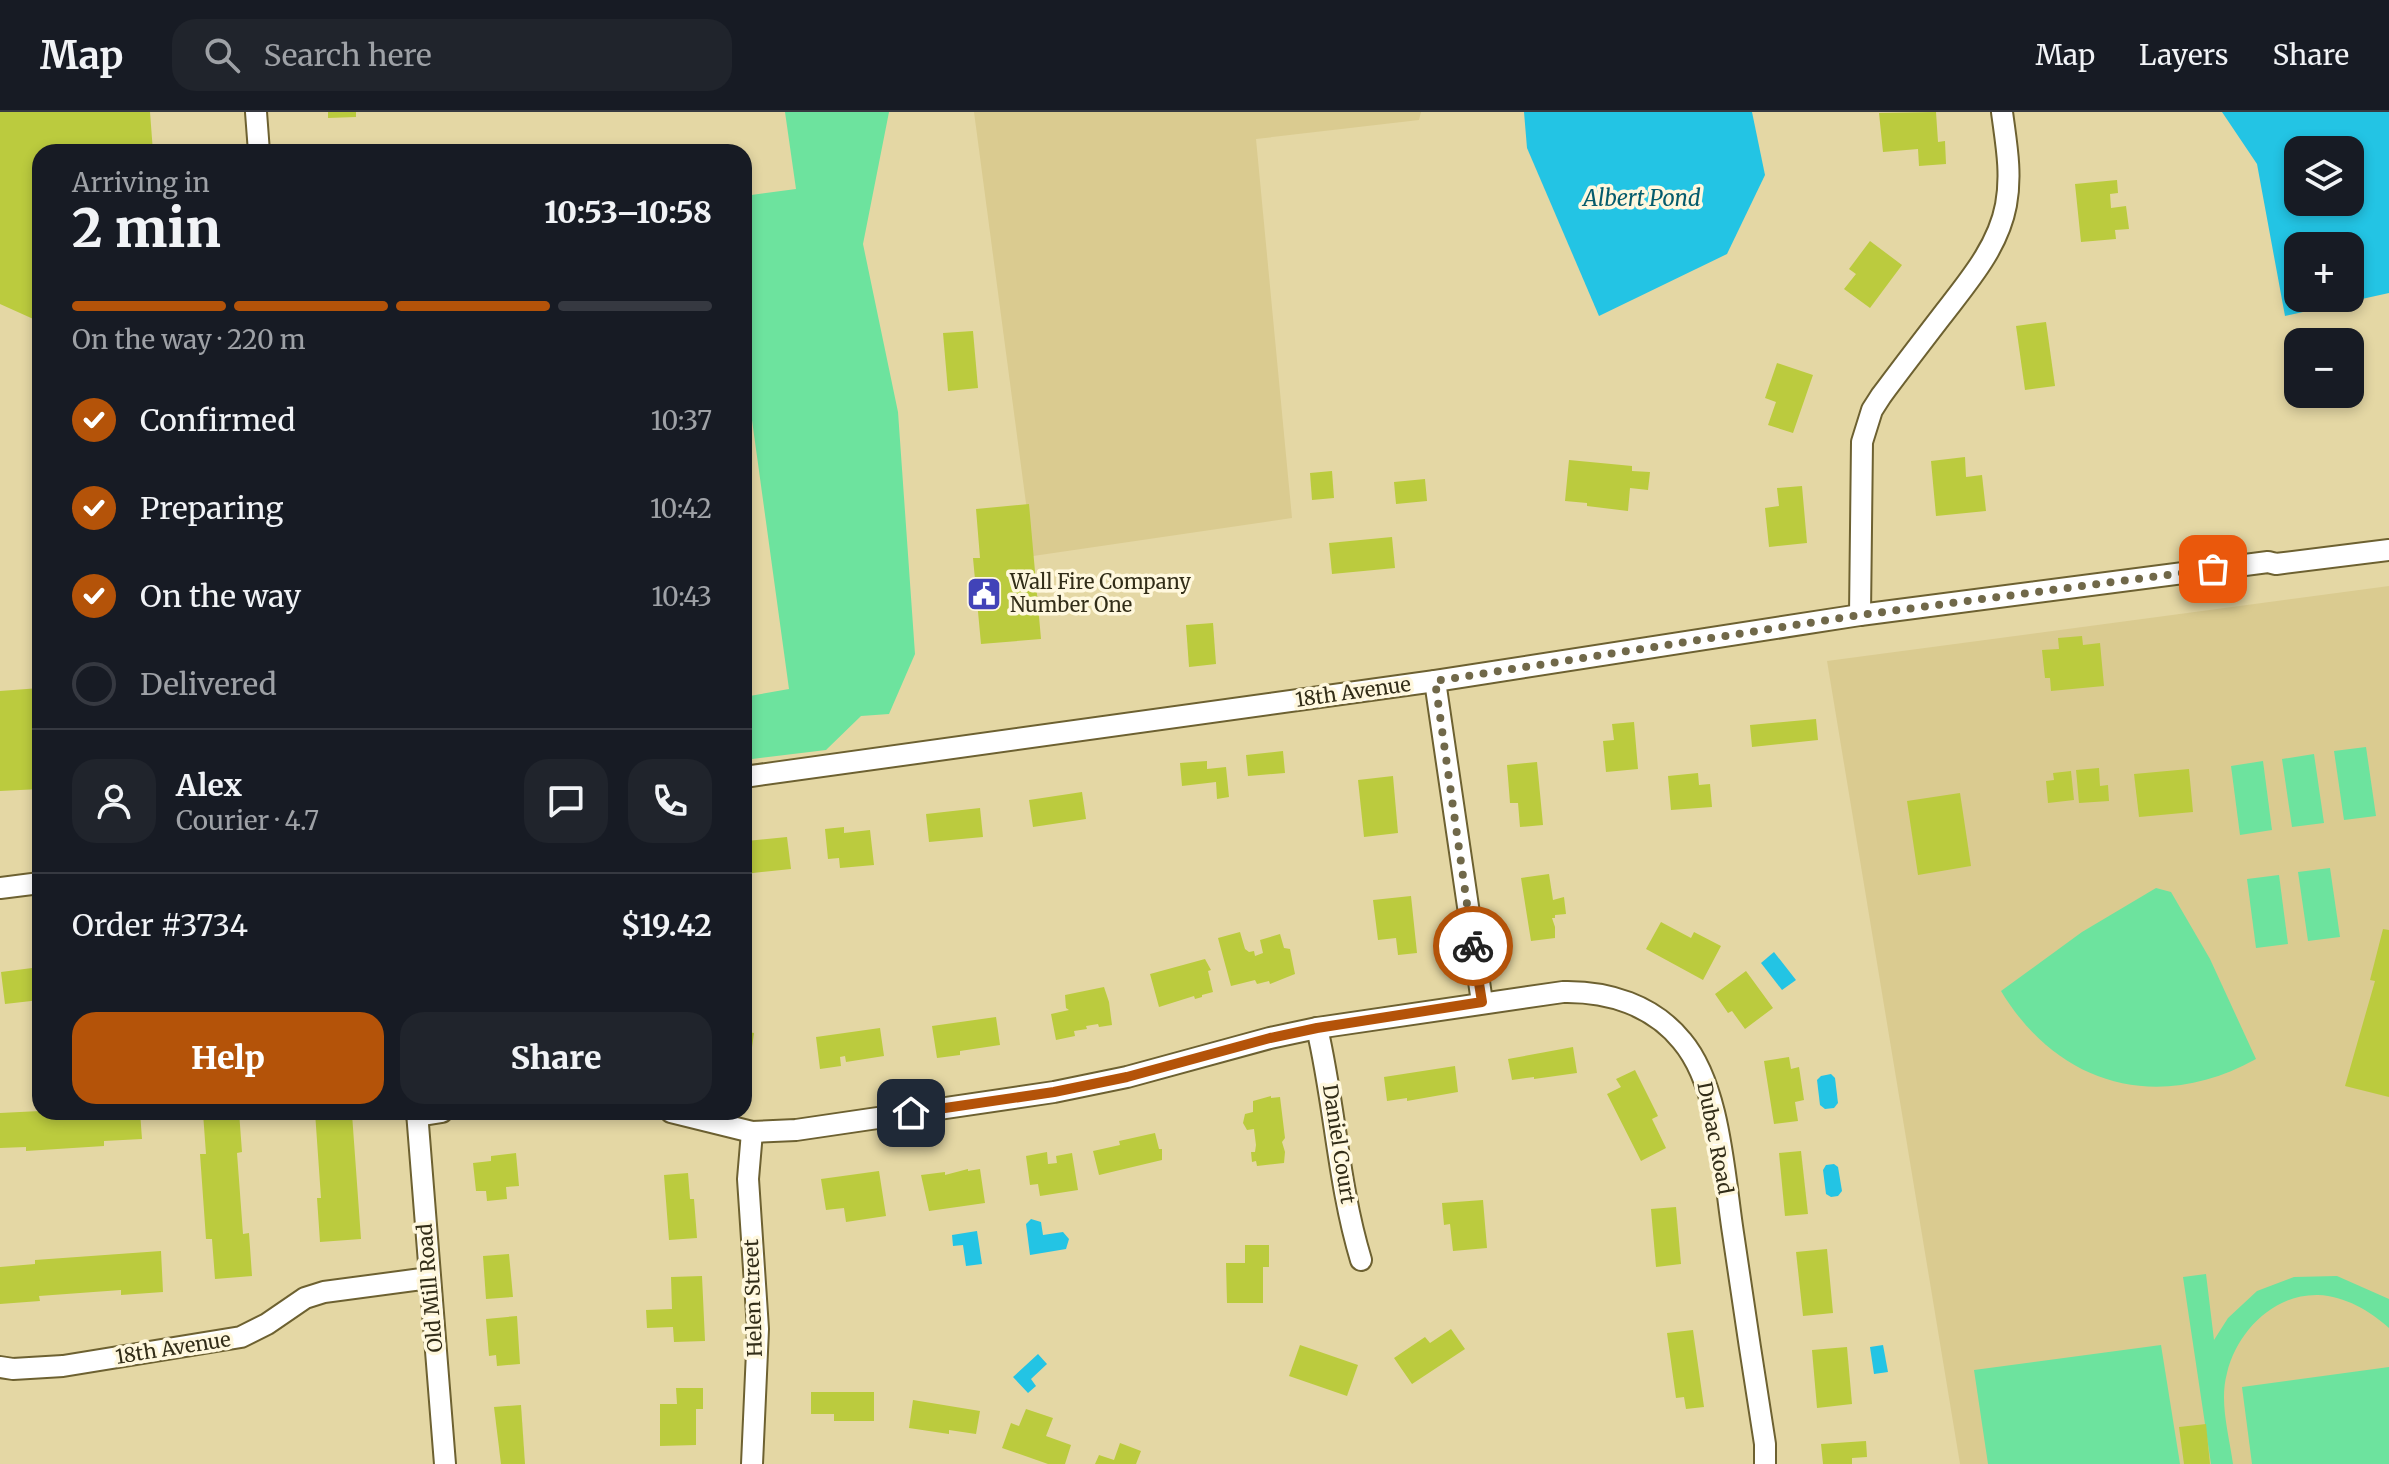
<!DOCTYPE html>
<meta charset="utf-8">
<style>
:root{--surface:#171b24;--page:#20242c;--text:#f1f3f6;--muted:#9ea1a6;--line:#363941;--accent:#b45309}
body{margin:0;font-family:Merriweather,serif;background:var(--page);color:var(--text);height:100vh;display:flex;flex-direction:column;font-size:30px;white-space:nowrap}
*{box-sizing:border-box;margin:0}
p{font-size:26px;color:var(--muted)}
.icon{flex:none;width:44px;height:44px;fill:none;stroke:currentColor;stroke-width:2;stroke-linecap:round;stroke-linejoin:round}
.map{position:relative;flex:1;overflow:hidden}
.side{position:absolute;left:32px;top:32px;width:720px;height:976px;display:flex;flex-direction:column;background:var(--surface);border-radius:24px;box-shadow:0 4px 12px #0003}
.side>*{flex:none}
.controls{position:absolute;left:2284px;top:24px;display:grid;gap:16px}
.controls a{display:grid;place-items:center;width:80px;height:80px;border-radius:16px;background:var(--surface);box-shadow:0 4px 12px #0003;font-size:40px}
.pin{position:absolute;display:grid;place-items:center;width:68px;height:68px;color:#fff;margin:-34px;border-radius:16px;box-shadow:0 4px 12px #0006}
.courier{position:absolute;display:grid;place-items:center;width:80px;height:80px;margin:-40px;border:6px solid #b45309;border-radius:50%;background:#fff;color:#222;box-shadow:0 2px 10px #0007}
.summary em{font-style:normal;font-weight:800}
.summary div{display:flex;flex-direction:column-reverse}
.summary{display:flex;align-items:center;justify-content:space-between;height:136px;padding:0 40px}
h1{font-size:52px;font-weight:800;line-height:60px}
.bar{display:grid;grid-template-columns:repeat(4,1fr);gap:12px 8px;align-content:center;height:96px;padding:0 40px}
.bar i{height:10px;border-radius:6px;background:var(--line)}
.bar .current{background:var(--accent)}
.bar p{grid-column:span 4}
.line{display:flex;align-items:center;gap:20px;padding:0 40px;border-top:2px solid var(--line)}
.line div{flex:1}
.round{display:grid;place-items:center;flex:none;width:84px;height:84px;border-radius:24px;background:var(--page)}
ol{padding:0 40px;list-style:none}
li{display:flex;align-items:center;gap:24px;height:88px}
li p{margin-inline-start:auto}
li .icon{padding:8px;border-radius:50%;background:var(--accent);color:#fff;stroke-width:4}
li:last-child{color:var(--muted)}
li i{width:44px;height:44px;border:4px solid var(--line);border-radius:50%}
.cta{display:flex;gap:16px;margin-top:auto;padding:16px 40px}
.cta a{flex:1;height:92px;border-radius:24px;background:var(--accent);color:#fff;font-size:32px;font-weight:800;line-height:92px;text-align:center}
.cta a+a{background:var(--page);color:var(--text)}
header{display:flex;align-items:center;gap:48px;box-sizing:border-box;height:112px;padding:0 40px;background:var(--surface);border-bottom:2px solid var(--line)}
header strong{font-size:38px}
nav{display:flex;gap:44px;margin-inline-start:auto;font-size:28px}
.search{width:560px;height:72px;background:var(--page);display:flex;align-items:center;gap:20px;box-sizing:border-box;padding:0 28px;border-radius:24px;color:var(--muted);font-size:30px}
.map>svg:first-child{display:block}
.built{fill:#dacb90}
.green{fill:#6de39e}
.water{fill:#23c4e4;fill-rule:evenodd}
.building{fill:#bbcb3e}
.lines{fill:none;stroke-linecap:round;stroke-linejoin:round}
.minor-casing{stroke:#6d6131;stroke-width:24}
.minor{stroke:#fff;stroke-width:20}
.done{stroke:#706849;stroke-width:8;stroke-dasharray:0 14.4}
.route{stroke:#b45309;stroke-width:10}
.labels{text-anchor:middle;stroke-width:7;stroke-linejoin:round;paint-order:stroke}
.poi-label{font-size:20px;fill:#322d18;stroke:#fff8de;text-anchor:start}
.street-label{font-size:20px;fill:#322d18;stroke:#fff8de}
.water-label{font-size:22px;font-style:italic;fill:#055c6d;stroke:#fff8de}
</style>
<header>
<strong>Map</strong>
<div class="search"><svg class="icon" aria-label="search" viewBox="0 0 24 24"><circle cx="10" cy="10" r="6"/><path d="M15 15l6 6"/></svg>Search here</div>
<nav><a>Map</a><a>Layers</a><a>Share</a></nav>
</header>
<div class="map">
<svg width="2389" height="1352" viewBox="0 0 2389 1352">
<rect width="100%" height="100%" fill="#e4d7a4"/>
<!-- built -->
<g class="built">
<polygon points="974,0 1421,0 1419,8 1256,27 1292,406 1033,444"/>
<polygon points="2389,474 2389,1352 1960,1352 1827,549"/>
</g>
<!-- green -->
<g class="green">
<polygon points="785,0 889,0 863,132 898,300 915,542 889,602 861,604 826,638 744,648 744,585 789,577 744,250 744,84 796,77"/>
<polygon points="2366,635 2376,704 2344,708 2334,639"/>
<polygon points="2314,642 2324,711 2292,715 2282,647"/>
<polygon points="2263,649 2272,718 2240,723 2231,654"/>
<polygon points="2330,756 2340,825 2308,829 2298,760"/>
<polygon points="2279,763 2288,832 2256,836 2247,767"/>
<path d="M2156 776 2171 780 2210 847 2256 947C2159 1001 2059 975 2001 879L2082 820Z"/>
<path d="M2206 1162 2214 1228 2228 1206 2257 1179 2294 1165 2337 1164 2389 1187V1216C2370 1199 2345 1184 2318 1183 2273 1182 2237 1220 2227 1261 2219 1290 2229 1322 2233 1352H2211L2183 1165Z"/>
<polygon points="2161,1233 2180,1352 1988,1352 1974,1258"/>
<polygon points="2389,1255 2389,1352 2252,1352 2242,1275"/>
</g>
<!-- water -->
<g class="water">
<polygon points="1524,0 1752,0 1765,63 1727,142 1599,204 1527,36"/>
<path d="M2222 0H2389V181L2285 204 2257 52ZM2298 38H2350V90H2298ZM2298 134H2350V186H2298Z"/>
<polygon points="1774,840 1796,868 1782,878 1761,851"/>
<polygon points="1831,962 1835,966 1838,991 1834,996 1825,997 1820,993 1817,968 1821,964"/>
<polygon points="1834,1052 1838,1055 1842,1079 1838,1084 1831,1085 1826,1082 1823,1058 1826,1053"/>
<polygon points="1031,1107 1041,1110 1043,1123 1063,1120 1069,1127 1066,1137 1030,1143 1026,1112"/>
<polygon points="977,1119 982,1152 966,1154 963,1133 953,1134 952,1123"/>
<polygon points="1883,1233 1888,1260 1874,1262 1870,1235"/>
<polygon points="1038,1242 1047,1252 1031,1267 1036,1274 1028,1281 1013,1265"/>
</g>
<!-- building -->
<g class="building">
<polygon points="0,0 150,0 153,40 40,40 40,210 0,192"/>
<polygon points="328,0 356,0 356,5 328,6"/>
<polygon points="1936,0 1938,30 1945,29 1946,52 1919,54 1918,37 1883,40 1879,1"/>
<polygon points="2117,68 2118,81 2110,82 2111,96 2126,94 2129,117 2115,118 2116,127 2081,130 2075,72"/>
<polygon points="1870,129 1902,153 1870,196 1844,177 1856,162 1849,157"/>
<polygon points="2046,210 2055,274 2025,278 2016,214"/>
<polygon points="973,219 978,276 948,279 943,221"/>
<polygon points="1777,251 1813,263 1793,321 1768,313 1776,290 1765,286"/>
<polygon points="1965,345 1966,365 1982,363 1986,399 1936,404 1931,349"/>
<polygon points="1569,348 1632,354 1632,359 1650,360 1648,378 1630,376 1628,399 1587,394 1587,391 1565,389"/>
<polygon points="1332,359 1334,386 1312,388 1310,361"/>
<polygon points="1425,367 1427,389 1396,392 1394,370"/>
<polygon points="1802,374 1807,431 1769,435 1765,396 1779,394 1777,376"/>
<polygon points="1029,392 1041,527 981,532 973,446 980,446 976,397"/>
<polygon points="1392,425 1395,456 1332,462 1329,431"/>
<polygon points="1213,511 1216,552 1189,555 1186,513"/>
<polygon points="2082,524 2083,533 2100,531 2104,574 2051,579 2050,566 2045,566 2042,538 2059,537 2058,526"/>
<polygon points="40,576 40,677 0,679 0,579"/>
<polygon points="1816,607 1818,628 1752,635 1750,613"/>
<polygon points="1634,610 1638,657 1606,660 1603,629 1614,628 1612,612"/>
<polygon points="1283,639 1285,661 1248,664 1246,643"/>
<polygon points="1207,649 1207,657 1226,655 1229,685 1217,687 1216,670 1182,674 1180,651"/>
<polygon points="1537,650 1543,713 1520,715 1518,691 1510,691 1507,653"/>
<polygon points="2099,656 2100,674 2108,673 2109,689 2079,691 2076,658"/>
<polygon points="2189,657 2193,700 2139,705 2134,662"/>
<polygon points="2071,659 2074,688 2048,691 2046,669 2054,668 2053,661"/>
<polygon points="1698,661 1699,673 1710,672 1712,695 1671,698 1668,664"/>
<polygon points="1393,664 1398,721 1364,725 1358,668"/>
<polygon points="1082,680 1086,707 1033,715 1029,688"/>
<polygon points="1960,681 1971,754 1918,763 1907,689"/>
<polygon points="980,696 983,725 929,730 926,702"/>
<polygon points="844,715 844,721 870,718 874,753 840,756 839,746 828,747 825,717"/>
<polygon points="787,725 791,757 744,762 744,736 747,735 747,729"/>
<polygon points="1549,762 1553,788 1564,785 1566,802 1555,803 1555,806 1552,806 1555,815 1555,826 1531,829 1521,766"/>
<polygon points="1411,784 1417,841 1398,843 1396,826 1378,828 1373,788"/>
<polygon points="1661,810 1691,826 1694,820 1721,834 1703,868 1646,837"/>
<polygon points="2383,817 2389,818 2389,985 2345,974 2375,869 2370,868"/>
<polygon points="1240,820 1245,837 1249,840 1254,839 1255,844 1263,841 1260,828 1280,822 1284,836 1290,837 1295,862 1270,872 1269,869 1257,872 1255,868 1231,874 1218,826"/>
<polygon points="1205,847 1211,858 1208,859 1213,880 1202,883 1202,885 1195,887 1194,884 1159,895 1150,862"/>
<polygon points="40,855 40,888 5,892 1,860"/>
<polygon points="1746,859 1773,896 1745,917 1732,899 1728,901 1715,882"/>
<polygon points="1104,875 1109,890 1112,913 1099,915 1098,912 1086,914 1087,917 1074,919 1075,924 1056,928 1051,902 1069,898 1066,896 1065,883"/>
<polygon points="996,905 1000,933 960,939 960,943 937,946 932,914"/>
<polygon points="880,916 884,944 846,950 845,944 840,945 841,954 820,957 816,925"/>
<polygon points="744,919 754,921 749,957 744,956"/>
<polygon points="1573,935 1577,961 1534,967 1534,965 1512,968 1508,947"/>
<polygon points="1789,945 1791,957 1799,955 1804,988 1795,990 1798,1009 1774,1012 1764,949"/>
<polygon points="1455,954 1458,980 1407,989 1407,986 1387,989 1384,965"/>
<polygon points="1635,958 1658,1004 1652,1007 1666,1036 1641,1049 1607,982 1621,975 1616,967"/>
<polygon points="1271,984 1271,986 1280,985 1285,1026 1282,1030 1285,1040 1284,1051 1257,1054 1256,1049 1252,1050 1251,1040 1255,1040 1256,1033 1254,1017 1247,1018 1243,1011 1245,1002 1253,1000 1253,989"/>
<polygon points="40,999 140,1000 142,1027 104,1029 104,1034 26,1039 26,1035 0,1036 0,1001"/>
<polygon points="239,1000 242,1040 237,1041 243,1122 249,1121 252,1164 215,1167 212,1127 206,1127 200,1042 206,1042 203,1001"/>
<polygon points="315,1000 352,1002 361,1127 320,1130 317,1086 321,1086"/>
<polygon points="1155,1021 1159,1037 1162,1037 1162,1048 1099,1063 1093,1039 1120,1033 1119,1029"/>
<polygon points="1801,1039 1808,1102 1785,1104 1779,1041"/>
<polygon points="1047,1040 1048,1052 1057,1051 1056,1044 1072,1041 1078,1078 1040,1084 1038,1072 1030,1073 1026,1044"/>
<polygon points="516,1041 519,1074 506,1075 507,1087 487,1089 486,1079 476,1079 473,1051 491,1049 491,1044"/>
<polygon points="968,1057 968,1059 980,1057 985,1091 929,1099 921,1063 945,1060 945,1063"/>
<polygon points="879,1059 886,1104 846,1110 844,1096 826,1098 821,1067"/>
<polygon points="688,1061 690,1087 694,1087 697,1126 669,1128 664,1063"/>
<polygon points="1483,1088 1487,1136 1453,1139 1450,1112 1444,1113 1442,1091"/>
<polygon points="1676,1095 1681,1152 1656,1155 1651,1097"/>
<polygon points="1245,1133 1269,1133 1269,1155 1263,1155 1263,1191 1227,1191 1226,1151 1245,1151"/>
<polygon points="1827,1137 1833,1201 1803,1204 1796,1140"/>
<polygon points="161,1139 163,1180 121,1183 121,1178 39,1184 40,1189 0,1192 0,1155 35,1152 35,1148"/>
<polygon points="509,1142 513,1185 486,1187 483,1144"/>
<polygon points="702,1164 705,1229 674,1230 673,1215 647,1216 646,1198 672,1197 671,1165"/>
<polygon points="517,1204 520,1252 497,1254 496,1243 489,1244 486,1207"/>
<polygon points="1451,1217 1465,1237 1412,1272 1394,1246 1425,1225 1430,1231"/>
<polygon points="1693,1218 1704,1295 1686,1297 1684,1285 1676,1286 1667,1221"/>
<polygon points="1300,1233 1358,1253 1347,1284 1289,1264"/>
<polygon points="1847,1235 1852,1292 1817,1296 1812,1238"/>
<polygon points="676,1276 703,1276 703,1297 696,1297 696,1333 660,1334 660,1292 677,1292"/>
<polygon points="811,1280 874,1280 874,1309 834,1309 834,1302 811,1302"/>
<polygon points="913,1288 980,1299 976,1322 949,1318 949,1322 909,1316"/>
<polygon points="521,1293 525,1352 501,1352 494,1295"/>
<polygon points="1026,1297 1053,1306 1046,1324 1071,1333 1065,1352 1048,1352 1002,1336 1011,1311 1019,1314"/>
<polygon points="2206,1312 2210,1352 2184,1352 2179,1315"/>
<polygon points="1866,1329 1867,1345 1852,1346 1852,1352 1823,1352 1821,1332"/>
<polygon points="1120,1331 1141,1339 1136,1352 1095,1352 1099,1343 1114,1348"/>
</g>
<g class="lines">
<!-- minor casing -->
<g class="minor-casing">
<g id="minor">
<polyline points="256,0 259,40"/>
<path d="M1860 503 1862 330 1872 298 1881 284C1901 257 1921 231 1941 205 1967 171 1998 136 2006 93 2012 61 2006 31 2002 0"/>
<polyline points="1435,569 1482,890"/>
<polyline points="744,665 1435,569 1860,503 2268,450 2276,452 2389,438"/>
<polyline points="0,776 40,771"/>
<path d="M1317 916C1335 993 1338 1072 1361 1148"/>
<polyline points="417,1000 445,1352"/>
<path d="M671 1000 752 1020 796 1018 1054 980 1127 965 1270 926 1317 916 1563 880C1608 879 1653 893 1682 929 1720 974 1724 1063 1733 1121 1743 1191 1754 1262 1765 1332V1352"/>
<polyline points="417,1004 442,1000"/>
<polyline points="0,1255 13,1257 63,1254 241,1225 267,1212 305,1186 324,1180 429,1166"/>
<polyline points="752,1352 758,1217 748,1067 752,1020"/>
</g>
</g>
<!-- minor -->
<use href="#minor" class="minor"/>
</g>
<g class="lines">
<!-- done -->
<polyline class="done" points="1473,834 1435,569 1860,503 2213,457"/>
<!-- route -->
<polyline class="route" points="911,1001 1054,980 1127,965 1270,926 1317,916 1482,890 1473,834"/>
</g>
<!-- icons -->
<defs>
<g id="civic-square" transform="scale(1.8)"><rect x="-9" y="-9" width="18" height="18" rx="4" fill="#4143b8" stroke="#fff8de"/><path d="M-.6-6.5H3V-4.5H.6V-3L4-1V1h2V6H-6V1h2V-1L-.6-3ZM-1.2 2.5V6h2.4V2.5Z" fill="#fff"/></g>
</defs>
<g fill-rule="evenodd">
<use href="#civic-square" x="984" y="482"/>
</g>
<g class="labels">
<!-- poi labels -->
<g class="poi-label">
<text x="1010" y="477">Wall Fire Company<tspan x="1010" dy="23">Number One</tspan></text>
</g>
<!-- street labels -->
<g class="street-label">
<text transform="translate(1353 580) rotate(-8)" y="7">18th Avenue</text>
<text transform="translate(1715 1026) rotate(79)" y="7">Dubac Road</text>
<text transform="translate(1339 1032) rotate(81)" y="7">Daniel Court</text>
<text transform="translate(430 1176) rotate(-95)" y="7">Old Mill Road</text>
<text transform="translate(753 1186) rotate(-92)" y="7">Helen Street</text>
<text transform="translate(173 1236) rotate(-9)" y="7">18th Avenue</text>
</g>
<!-- water labels -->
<g class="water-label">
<text x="1642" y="94">Albert Pond</text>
</g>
</g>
</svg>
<div class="controls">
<a><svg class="icon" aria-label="layers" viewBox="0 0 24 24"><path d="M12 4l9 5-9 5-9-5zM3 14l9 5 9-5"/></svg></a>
<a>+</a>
<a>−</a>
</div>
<div class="pin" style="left:2213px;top:457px;background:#ea580c"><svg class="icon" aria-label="bag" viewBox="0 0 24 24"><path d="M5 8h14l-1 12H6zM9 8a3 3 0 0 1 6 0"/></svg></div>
<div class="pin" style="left:911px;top:1001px;background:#1f2937"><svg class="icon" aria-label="home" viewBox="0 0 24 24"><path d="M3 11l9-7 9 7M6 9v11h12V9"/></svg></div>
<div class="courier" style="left:1473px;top:834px"><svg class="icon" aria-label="bike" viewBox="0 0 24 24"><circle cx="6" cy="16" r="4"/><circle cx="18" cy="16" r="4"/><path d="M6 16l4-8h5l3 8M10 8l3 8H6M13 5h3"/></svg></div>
<section class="side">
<div class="summary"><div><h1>2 min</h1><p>Arriving in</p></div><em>10:53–10:58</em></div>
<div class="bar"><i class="current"></i><i class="current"></i><i class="current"></i><i></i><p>On the way · 220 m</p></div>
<ol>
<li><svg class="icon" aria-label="check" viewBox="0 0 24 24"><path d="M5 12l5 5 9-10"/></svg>Confirmed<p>10:37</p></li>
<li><svg class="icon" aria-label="check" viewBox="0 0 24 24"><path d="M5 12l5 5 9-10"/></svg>Preparing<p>10:42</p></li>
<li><svg class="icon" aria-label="check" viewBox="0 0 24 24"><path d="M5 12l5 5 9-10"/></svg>On the way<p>10:43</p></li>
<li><i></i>Delivered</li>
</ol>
<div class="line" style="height:144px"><a class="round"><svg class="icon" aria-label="person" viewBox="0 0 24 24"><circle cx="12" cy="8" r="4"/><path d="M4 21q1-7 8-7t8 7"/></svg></a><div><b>Alex</b><p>Courier · 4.7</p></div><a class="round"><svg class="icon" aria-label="chat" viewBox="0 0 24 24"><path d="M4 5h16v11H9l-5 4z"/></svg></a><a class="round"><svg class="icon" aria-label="phone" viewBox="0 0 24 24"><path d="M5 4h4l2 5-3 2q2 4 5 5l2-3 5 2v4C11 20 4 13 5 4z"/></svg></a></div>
<div class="line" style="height:104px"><div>Order #3734</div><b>$19.42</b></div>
<div class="cta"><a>Help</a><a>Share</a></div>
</section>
</div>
